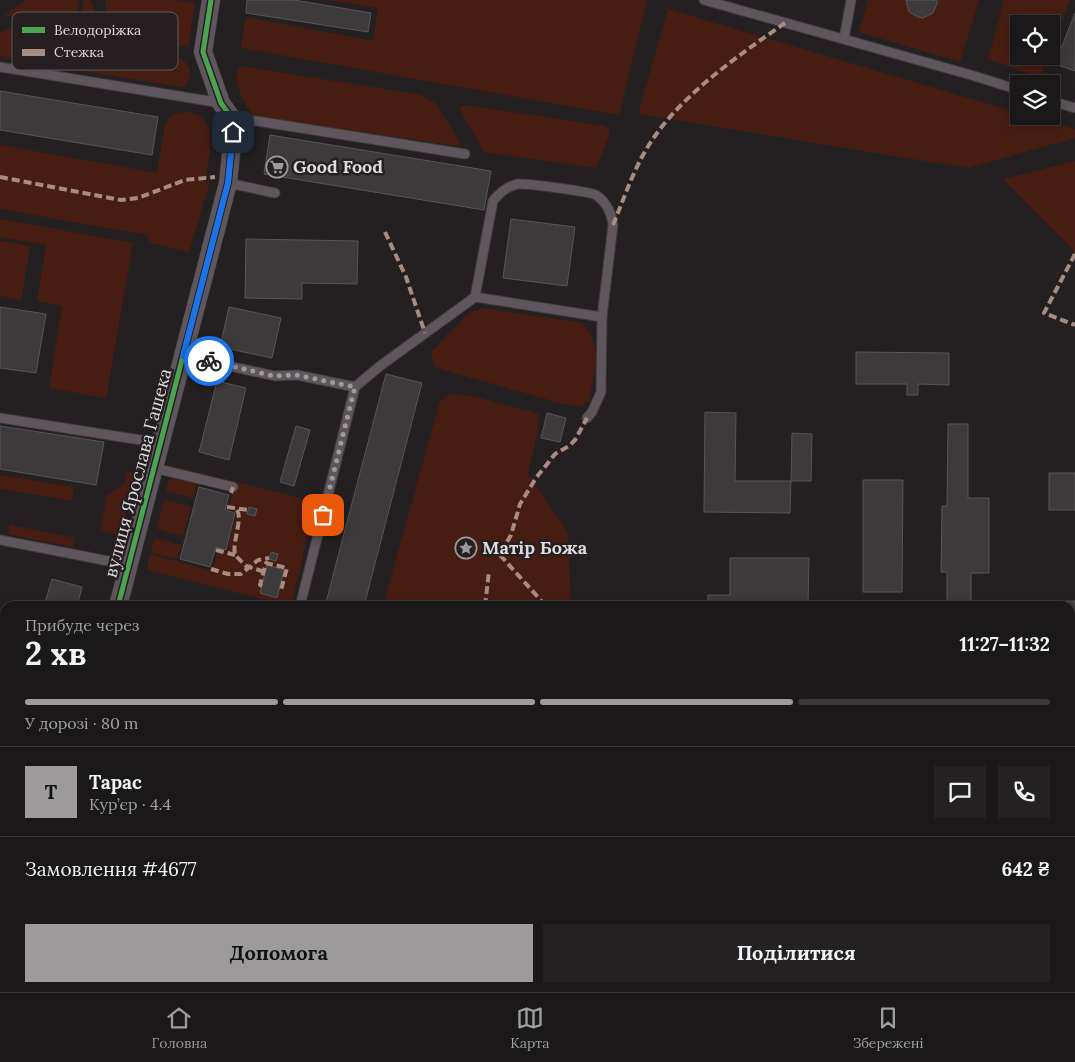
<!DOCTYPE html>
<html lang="uk">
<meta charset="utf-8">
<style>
:root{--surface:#1b181a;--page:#242123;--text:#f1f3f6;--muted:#a0a0a2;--line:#393739;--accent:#9d9a9b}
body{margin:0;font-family:Lora,serif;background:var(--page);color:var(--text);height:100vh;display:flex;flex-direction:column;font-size:19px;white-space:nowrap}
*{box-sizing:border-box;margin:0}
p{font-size:16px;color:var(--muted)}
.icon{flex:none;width:28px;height:28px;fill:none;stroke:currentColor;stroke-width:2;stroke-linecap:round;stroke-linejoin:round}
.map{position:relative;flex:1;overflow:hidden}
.sheet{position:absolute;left:0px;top:601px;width:1075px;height:391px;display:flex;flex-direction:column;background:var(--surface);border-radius:15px 15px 0 0;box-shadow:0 2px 12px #0003,0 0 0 1px var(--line)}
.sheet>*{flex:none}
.controls{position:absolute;left:1010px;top:15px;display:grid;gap:10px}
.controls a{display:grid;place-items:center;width:50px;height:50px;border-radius:0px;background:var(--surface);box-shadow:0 2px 12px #0003,0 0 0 1px var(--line);font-size:25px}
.pin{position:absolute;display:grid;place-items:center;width:42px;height:42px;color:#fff;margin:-21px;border-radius:10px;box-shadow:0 2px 8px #0006}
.courier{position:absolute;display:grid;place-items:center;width:50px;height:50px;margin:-25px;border:4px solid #1a73e8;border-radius:50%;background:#fff;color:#222;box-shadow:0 1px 6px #0007}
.summary em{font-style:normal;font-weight:700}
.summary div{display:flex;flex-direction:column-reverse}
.summary{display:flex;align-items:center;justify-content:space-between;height:85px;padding:0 25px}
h1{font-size:32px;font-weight:700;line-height:38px}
.bar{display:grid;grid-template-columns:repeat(4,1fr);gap:8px 5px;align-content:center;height:60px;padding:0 25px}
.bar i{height:6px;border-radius:4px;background:var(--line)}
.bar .on{background:var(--accent)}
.bar p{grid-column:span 4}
.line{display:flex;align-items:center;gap:12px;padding:0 25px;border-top:1px solid var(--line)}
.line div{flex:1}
.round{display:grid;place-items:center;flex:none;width:52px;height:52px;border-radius:0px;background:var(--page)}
.primary-button{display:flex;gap:10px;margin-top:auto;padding:10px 25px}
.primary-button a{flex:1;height:58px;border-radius:0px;background:var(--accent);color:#111;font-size:20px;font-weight:700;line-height:58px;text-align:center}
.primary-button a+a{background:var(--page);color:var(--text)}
.dock{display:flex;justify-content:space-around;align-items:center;height:70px;border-top:1px solid var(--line);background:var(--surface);font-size:14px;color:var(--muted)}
.dock a{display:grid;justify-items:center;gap:2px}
.dock .on{color:var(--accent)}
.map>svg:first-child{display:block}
.green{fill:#471d12;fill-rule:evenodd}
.building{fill:#3d3a3b;stroke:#595556}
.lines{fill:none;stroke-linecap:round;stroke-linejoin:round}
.lane-casing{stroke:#3d3b3c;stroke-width:11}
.street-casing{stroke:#3d3b3c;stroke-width:19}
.lane{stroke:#5e565c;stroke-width:9}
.street{stroke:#5e565c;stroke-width:18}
.quiet{stroke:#a88b81;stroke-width:4;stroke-dasharray:8 4;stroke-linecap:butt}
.cycleway-casing{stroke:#251f21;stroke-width:8}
.cycleway{stroke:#4ca352;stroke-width:5}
.done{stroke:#9d9a9b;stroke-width:5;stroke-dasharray:0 9}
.route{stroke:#1a73e8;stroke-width:6}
.labels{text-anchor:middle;stroke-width:5;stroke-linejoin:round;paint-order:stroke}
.poi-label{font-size:18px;font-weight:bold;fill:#dedbdc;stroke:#251f21;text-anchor:start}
.street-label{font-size:18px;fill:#dedbdc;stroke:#251f21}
.key{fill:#251f21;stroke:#5c5759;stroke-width:1}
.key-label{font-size:14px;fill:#dedbdc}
</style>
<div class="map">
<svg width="1075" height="992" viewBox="0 0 1075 992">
<rect width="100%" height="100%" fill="#242022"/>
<!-- green -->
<g class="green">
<polygon points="27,0 79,0 74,27 4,15"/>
<polygon points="84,0 90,0 104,33 80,29"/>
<polygon points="105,0 176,0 195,3 188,47 121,35 107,14"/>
<polygon points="328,0 647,0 619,115 241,48 246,17 373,41 378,8"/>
<polygon points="868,0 979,0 960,62 859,32"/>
<polygon points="1004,0 1070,0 1051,48 1051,24 1019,24 1019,56 1048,56 1040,78 988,59"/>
<polygon points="668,9 1019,113 1019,116 1031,116 1075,129 1075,138 968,168 638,114"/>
<path d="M9 29 178 58C191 61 194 79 183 87L175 86 5 58 0 55V32Z"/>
<path d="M241 66 421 95 436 104 459 141 458 146 253 116C245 106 228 74 241 66Z"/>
<polygon points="464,105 605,126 609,129 610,133 596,168 490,153 484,151 481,147 461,111 460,107"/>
<path d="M184 112C221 113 210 156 205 181L210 182 189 252 148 242V235L0 209V145L157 173 165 124C170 115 175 113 184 112Z"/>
<polygon points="1075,161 1075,252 1003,179"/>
<polygon points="0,219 133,243 106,398 49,388 62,306 37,301 46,245 0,237"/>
<polygon points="0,241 30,246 21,300 0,296"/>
<path d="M483 308 582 323C604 346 594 373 589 401L580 407 560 403 447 371 434 366 431 352 469 313Z"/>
<polygon points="450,394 472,396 539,414 538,429 528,474 568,533 571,606 383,606 440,401"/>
<path d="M173 466 312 501 313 513 291 606 147 570 150 554 212 571 218 549 227 551 237 512 228 510 233 492 197 483 193 498 166 491ZM267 565 284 570 277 598 260 593Z"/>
<polygon points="127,472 136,472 121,535 100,531 107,495 124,485"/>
<polygon points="0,475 74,487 72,501 0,489"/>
<polygon points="164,500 191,507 183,536 157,529"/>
<polygon points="10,525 75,538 73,547 8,534"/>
<polygon points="155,538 181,545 177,559 151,552"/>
<polygon points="304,988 364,988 382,992 302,992"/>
<polygon points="520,988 581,988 581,992 519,992"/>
</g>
<!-- building -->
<g class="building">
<polygon points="247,0 294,0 371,13 368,32 246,13"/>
<polygon points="906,0 937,0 937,4 933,13 923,18 918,17 909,12"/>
<polygon points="1075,13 1075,71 1055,64"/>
<polygon points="0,91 158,117 152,155 0,130"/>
<polygon points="270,135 491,171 484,210 264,174"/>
<polygon points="511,219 575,227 567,286 503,278"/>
<polygon points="246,239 358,241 357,284 302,283 302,299 245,298"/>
<polygon points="0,307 46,314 36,373 0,368"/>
<polygon points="229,307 281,318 272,358 220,347"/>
<polygon points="856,352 949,353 949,385 918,384 918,395 907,395 907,384 856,384"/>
<polygon points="386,374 422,383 364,606 325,606"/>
<polygon points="217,381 246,388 229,460 199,452"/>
<polygon points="705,412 736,413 735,481 791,481 790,513 704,512"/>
<polygon points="547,413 566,418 560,442 541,438"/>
<polygon points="948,424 968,424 968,498 989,498 989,573 971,573 971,606 947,606 947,572 941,572 942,506 947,506"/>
<polygon points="0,426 104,442 96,485 0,469"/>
<polygon points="296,426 310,430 294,486 280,482"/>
<polygon points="792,433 812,434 811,481 791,481"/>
<rect x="1049" y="473" width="26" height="37"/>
<polygon points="863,480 903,480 902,592 863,592"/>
<polygon points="199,487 229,495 225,510 235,513 226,550 216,547 210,567 180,559"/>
<polygon points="249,507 257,509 255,516 247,514"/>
<polygon points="271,552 278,554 276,561 269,559"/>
<polygon points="730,558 809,558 808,606 708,606 708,595 730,595"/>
<polygon points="267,565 284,570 277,598 260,593"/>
<polygon points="52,579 82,587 77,606 44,606"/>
<polygon points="1065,601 1075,601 1075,635 1070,635 1070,606 1065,606"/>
<rect x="1070" y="718" width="5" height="51"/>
<polygon points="1075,769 1075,903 1070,903 1070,852 1075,852"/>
<polygon points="0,802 5,803 5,879 0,897"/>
<polygon points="226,988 266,988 265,992 224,992"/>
<polygon points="457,988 499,988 498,992 456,992"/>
<rect x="764" y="988" width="179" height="4"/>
</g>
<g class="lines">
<!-- lane casing -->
<g class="lane-casing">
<g id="lane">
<polyline points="704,0 971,75 1019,90"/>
<polyline points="844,39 851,0"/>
<polyline points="0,67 221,103"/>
<polyline points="1051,101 1075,108"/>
<polyline points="231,117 465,154"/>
<polyline points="228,183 275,193"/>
<path d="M475 297 493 201C500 192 507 186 518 184 527 183 591 192 596 195 607 203 611 212 613 225L602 317 601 392 592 412 587 418"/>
<polyline points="183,356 275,376 297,375 355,387 300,606"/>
<polyline points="355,387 380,366 475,297 602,317"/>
<polyline points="0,418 160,443"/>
<polyline points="154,468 233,487"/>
<polyline points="0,540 129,565"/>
<polyline points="295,992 296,988"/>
<polyline points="435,992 436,988"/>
</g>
</g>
<!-- street casing -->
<g class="street-casing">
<g id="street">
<polyline points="118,606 228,183 232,144 231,117 221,103 203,52 211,0"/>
<polyline points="18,992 19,988"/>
</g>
</g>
<!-- lane -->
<use href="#lane" class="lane"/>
<!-- street -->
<use href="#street" class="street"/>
<!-- quiet -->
<g class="quiet">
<polyline points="0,177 121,200 138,198 185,180 215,177"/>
<path d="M613 225C623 201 631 177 643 155 673 100 735 58 785 23"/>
<polyline points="385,232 406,277 425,333"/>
<polyline points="1075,254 1044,313 1075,325"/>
<polyline points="231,493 233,487"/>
<polyline points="227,507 248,510"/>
<path d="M237 510C243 519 232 542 235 555L246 566 265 572"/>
<polyline points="216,550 235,555"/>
<polyline points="501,552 511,535 520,504 536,478 555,454 569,446 575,440 587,418"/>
<polyline points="500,555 546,606"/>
<polyline points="211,569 228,574 241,574 258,560 269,558"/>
<polyline points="262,586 260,585 266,563 287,568 281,590 279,591"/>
<polyline points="485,606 489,571"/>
<polyline points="591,988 591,992"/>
<polyline points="379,992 382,988"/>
</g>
<!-- cycleway casing -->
<g class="cycleway-casing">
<polyline id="cycleway" points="118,606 228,183 232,144 231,117 221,103 203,52 211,0"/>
</g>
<!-- cycleway -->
<use href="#cycleway" class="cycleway"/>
</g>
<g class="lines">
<!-- done -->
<polyline class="done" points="209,361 274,376 296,375 355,387 323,515"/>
<!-- route -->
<polyline class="route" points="209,361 183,356 228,183 233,132"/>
</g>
<!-- icons -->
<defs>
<g id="supermarket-ring" transform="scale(1.125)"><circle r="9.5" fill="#251f21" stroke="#9d9a9b" stroke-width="1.5"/><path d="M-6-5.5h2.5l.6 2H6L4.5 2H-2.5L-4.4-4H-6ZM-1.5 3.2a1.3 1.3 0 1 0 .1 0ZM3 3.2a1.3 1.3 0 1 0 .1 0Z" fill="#9d9a9b"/></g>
<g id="sight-ring" transform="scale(1.125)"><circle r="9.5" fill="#251f21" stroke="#9d9a9b" stroke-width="1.5"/><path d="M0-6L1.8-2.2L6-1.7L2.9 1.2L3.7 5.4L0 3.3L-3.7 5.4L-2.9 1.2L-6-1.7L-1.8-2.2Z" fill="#9d9a9b"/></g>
</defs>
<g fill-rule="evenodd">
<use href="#supermarket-ring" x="277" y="167"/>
<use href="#sight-ring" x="466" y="548"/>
</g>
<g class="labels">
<!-- poi labels -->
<g class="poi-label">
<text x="293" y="173">Good Food</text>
<text x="482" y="554">Матір Божа</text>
</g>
<!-- street labels -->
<g class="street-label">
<text transform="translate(138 473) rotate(-75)" y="6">вулиця Ярослава Гашека</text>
</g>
</g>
<!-- legend -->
<rect x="12" y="12" width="166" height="58" rx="8" class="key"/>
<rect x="22" y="27" width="23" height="6" fill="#4ca352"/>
<rect x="22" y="49" width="23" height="7" fill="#a88b81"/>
<g class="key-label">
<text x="54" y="35">Велодоріжка</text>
<text x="54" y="57">Стежка</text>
</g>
</svg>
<div class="controls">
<a><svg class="icon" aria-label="locate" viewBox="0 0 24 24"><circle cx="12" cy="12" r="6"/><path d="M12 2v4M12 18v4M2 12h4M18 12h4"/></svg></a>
<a><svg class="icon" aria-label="layers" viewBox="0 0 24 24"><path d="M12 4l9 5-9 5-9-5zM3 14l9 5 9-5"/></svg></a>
</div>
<div class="pin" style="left:323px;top:515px;background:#ea580c"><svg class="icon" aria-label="bag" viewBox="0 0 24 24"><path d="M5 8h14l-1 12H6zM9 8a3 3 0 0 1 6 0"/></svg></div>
<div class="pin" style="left:233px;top:132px;background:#1f2937"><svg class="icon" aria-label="home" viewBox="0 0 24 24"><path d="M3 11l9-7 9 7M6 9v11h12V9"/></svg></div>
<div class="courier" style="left:209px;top:361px"><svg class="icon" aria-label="bike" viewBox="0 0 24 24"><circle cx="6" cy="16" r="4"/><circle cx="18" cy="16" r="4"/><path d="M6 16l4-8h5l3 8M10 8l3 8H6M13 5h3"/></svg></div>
<section class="sheet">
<div class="summary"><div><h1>2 хв</h1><p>Прибуде через</p></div><em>11:27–11:32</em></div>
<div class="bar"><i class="on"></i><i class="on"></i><i class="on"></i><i></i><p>У дорозі · 80 m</p></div>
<div class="line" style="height:90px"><b class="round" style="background:var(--accent);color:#111">Т</b><div><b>Тарас</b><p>Кур’єр · 4.4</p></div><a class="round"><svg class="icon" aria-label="chat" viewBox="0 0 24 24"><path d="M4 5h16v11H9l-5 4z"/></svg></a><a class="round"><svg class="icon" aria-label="phone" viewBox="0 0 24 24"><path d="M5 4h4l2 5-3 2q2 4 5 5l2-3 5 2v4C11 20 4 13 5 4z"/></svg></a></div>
<div class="line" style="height:65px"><div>Замовлення #4677</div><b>642 ₴</b></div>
<div class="primary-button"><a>Допомога</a><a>Поділитися</a></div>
</section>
</div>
<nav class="dock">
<a class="on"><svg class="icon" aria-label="home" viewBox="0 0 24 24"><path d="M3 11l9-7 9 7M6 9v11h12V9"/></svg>Головна</a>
<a><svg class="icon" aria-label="map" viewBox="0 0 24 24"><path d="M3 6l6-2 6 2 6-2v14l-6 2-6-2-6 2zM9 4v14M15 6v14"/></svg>Карта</a>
<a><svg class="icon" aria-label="saved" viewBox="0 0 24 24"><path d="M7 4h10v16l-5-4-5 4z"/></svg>Збережені</a>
</nav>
